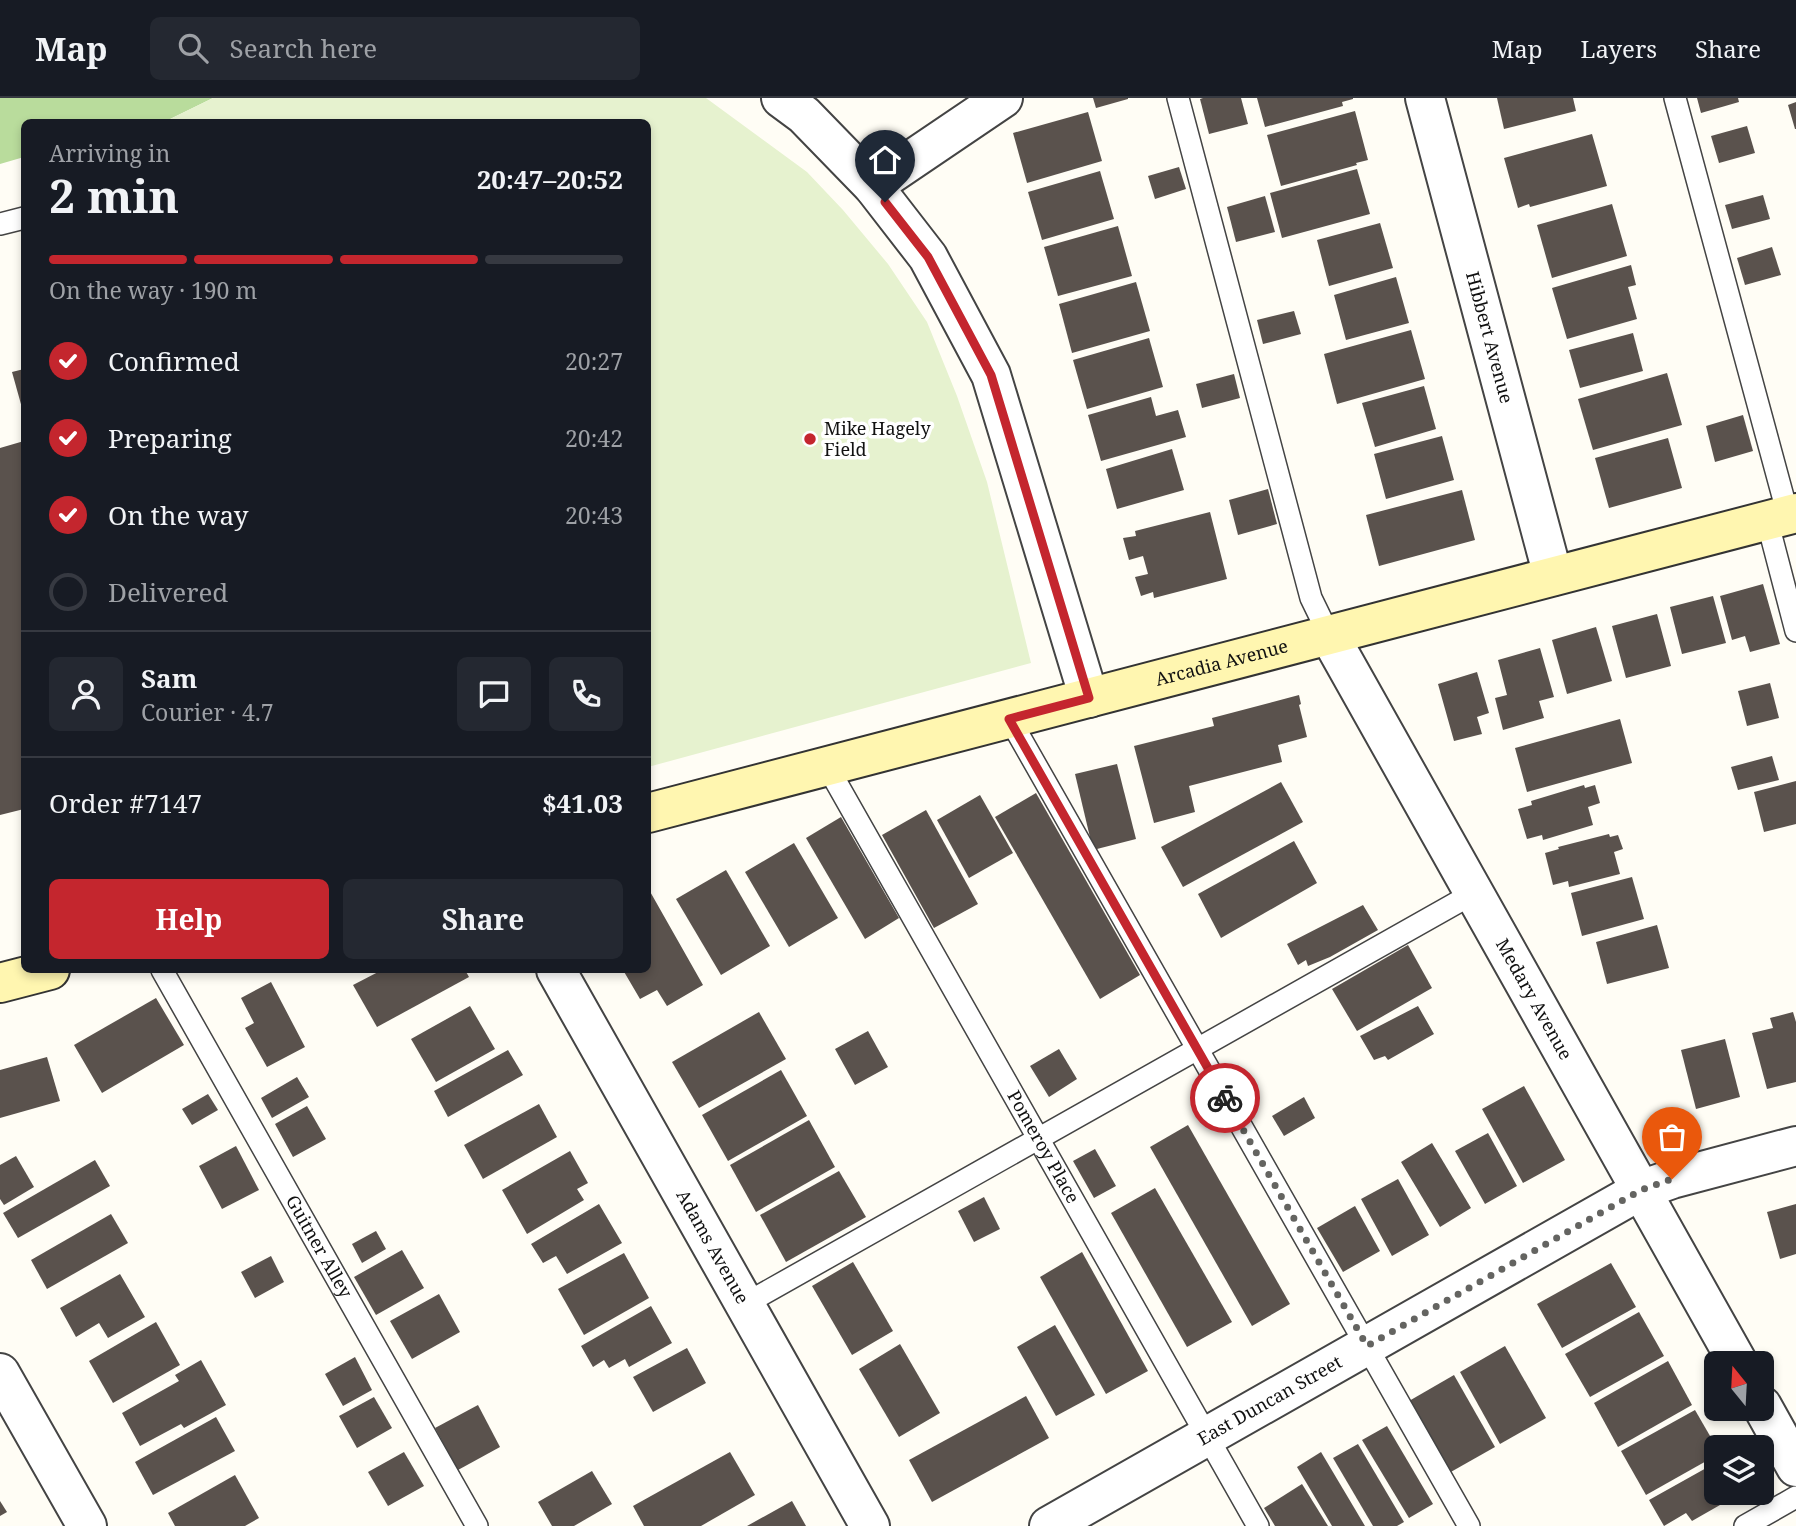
<!DOCTYPE html>
<meta charset="utf-8">
<style>
:root{--surface:#171b24;--page:#242831;--text:#f1f3f6;--muted:#9ea1a6;--line:#363941;--accent:#c4262e}
body{margin:0;font-family:"Noto Serif",serif;background:var(--page);color:var(--text);height:100vh;display:flex;flex-direction:column;font-size:26px;white-space:nowrap}
*{box-sizing:border-box;margin:0}
p{font-size:23px;color:var(--muted)}
.icon{flex:none;width:38px;height:38px;fill:none;stroke:currentColor;stroke-width:2;stroke-linecap:round;stroke-linejoin:round}
.map{position:relative;flex:1;overflow:hidden}
.details{position:absolute;left:21px;top:21px;width:630px;height:854px;display:flex;flex-direction:column;background:var(--surface);border-radius:10px;box-shadow:0 4px 10px #0003}
.details>*{flex:none}
.needle{width:46px;rotate:342deg}
.controls{position:absolute;left:1704px;top:1253px;display:grid;gap:14px}
.controls a{display:grid;place-items:center;width:70px;height:70px;border-radius:10px;background:var(--surface);box-shadow:0 4px 10px #0003;font-size:35px}
.pin{position:absolute;display:grid;place-items:center;width:60px;height:60px;color:#fff;margin:-72px -30px;border-radius:50% 50% 50% 0;rotate:-45deg;box-shadow:0 0 7px #0007}
.pin .icon{rotate:45deg}
.courier{position:absolute;display:grid;place-items:center;width:70px;height:70px;margin:-35px;border:5px solid #c4262e;border-radius:50%;background:#fff;color:#222;box-shadow:0 2px 9px #0007}
.summary em{font-style:normal;font-weight:700}
.summary div{display:flex;flex-direction:column-reverse}
.summary{display:flex;align-items:center;justify-content:space-between;height:119px;padding:0 28px}
h1{font-size:46px;font-weight:700;line-height:52px}
.bar{display:grid;grid-template-columns:repeat(4,1fr);gap:10px 7px;align-content:center;height:84px;padding:0 28px}
.bar i{height:9px;border-radius:5px;background:var(--line)}
.bar .active{background:var(--accent)}
.bar p{grid-column:span 4}
.line{display:flex;align-items:center;gap:18px;padding:0 28px;border-top:2px solid var(--line)}
.line div{flex:1}
.round{display:grid;place-items:center;flex:none;width:74px;height:74px;border-radius:10px;background:var(--page)}
ol{padding:0 28px;list-style:none}
li{display:flex;align-items:center;gap:21px;height:77px}
li p{margin-inline-start:auto}
li .icon{padding:7px;border-radius:50%;background:var(--accent);color:#fff;stroke-width:4}
li:last-child{color:var(--muted)}
li i{width:38px;height:38px;border:4px solid var(--line);border-radius:50%}
.cta{display:flex;gap:14px;margin-top:auto;padding:14px 28px}
.cta a{flex:1;height:80px;border-radius:10px;background:var(--accent);color:#fff;font-size:28px;font-weight:700;line-height:80px;text-align:center}
.cta a+a{background:var(--page);color:var(--text)}
header{display:flex;align-items:center;gap:42px;box-sizing:border-box;height:98px;padding:0 35px;background:var(--surface);border-bottom:2px solid var(--line)}
header strong{font-size:33px}
nav{display:flex;gap:38px;margin-inline-start:auto;font-size:24px}
.search{width:490px;height:63px;background:var(--page);display:flex;align-items:center;gap:18px;box-sizing:border-box;padding:0 24px;border-radius:10px;color:var(--muted);font-size:26px}
.map>svg:first-child{display:block}
.forest{fill:#b9dc9c}
.pitch{fill:#e6f2cf}
.building{fill:#5a524d}
.lines{fill:none;stroke-linecap:round;stroke-linejoin:round}
.lane-casing{stroke:#444;stroke-width:24}
.street-casing{stroke:#444;stroke-width:42}
.secondary-casing{stroke:#333;stroke-width:42}
.lane{stroke:#fff;stroke-width:21}
.street{stroke:#fff;stroke-width:38}
.secondary{stroke:#fff6b0;stroke-width:38}
.done{stroke:#646461;stroke-width:7;stroke-dasharray:0 12.6}
.route{stroke:#c4262e;stroke-width:9}
.poi-dot{fill:#c4262e;stroke:#fff;stroke-width:2.5}
.labels{text-anchor:middle;stroke-width:7;stroke-linejoin:round;paint-order:stroke}
.street-label{font-size:18px;fill:#111;stroke:#fff}
.poi-label{font-size:18px;fill:#111;stroke:#fff;text-anchor:start}
</style>
<header>
<strong>Map</strong>
<div class="search"><svg class="icon" aria-label="search" viewBox="0 0 24 24"><circle cx="10" cy="10" r="6"/><path d="M15 15l6 6"/></svg>Search here</div>
<nav><a>Map</a><a>Layers</a><a>Share</a></nav>
</header>
<div class="map">
<svg width="1796" height="1428" viewBox="0 0 1796 1428">
<rect width="100%" height="100%" fill="#fffdf5"/>
<!-- forest -->
<polygon class="forest" points="0,0 213,0 164,24 24,24 24,59 0,66"/>
<!-- pitch -->
<polygon class="pitch" points="213,0 706,0 807,74 843,112 888,166 927,224 957,298 987,384 1031,565 648,669 648,24 164,24"/>
<!-- building -->
<g class="building">
<polygon points="1093,0 1128,0 1128,1 1096,10"/>
<polygon points="1203,0 1241,0 1248,26 1209,36 1200,1"/>
<polygon points="1257,0 1353,0 1353,1 1342,4 1343,8 1265,29"/>
<polygon points="1497,0 1573,0 1576,13 1504,31"/>
<polygon points="1697,0 1738,0 1739,4 1701,15"/>
<polygon points="1796,4 1796,31 1795,31 1788,7"/>
<polygon points="1355,13 1368,62 1356,65 1357,67 1281,88 1267,37"/>
<polygon points="1088,14 1102,63 1027,85 1013,35"/>
<polygon points="1747,28 1755,55 1719,65 1711,38"/>
<polygon points="1592,36 1607,88 1530,109 1529,106 1518,110 1504,60"/>
<polygon points="1179,69 1186,91 1155,101 1148,78"/>
<polygon points="1357,71 1370,116 1282,140 1270,95"/>
<polygon points="1100,73 1114,121 1042,142 1028,94"/>
<polygon points="1763,97 1770,121 1732,131 1725,107"/>
<polygon points="1265,98 1275,134 1236,144 1227,109"/>
<polygon points="1612,106 1627,158 1552,180 1537,127"/>
<polygon points="1380,125 1393,170 1329,188 1317,142"/>
<polygon points="1118,128 1132,178 1058,198 1044,149"/>
<polygon points="1772,149 1781,177 1745,187 1737,160"/>
<polygon points="1631,167 1636,187 1628,189 1637,221 1567,241 1552,190"/>
<polygon points="1396,179 1409,225 1346,242 1334,197"/>
<polygon points="1136,184 1150,233 1072,255 1059,206"/>
<polygon points="1294,213 1301,236 1263,246 1257,222"/>
<polygon points="1411,232 1425,281 1337,306 1324,256"/>
<polygon points="1633,235 1643,273 1580,290 1569,252"/>
<polygon points="1149,240 1163,289 1087,311 1073,262"/>
<polygon points="24,271 24,317 12,274"/>
<polygon points="1667,275 1682,327 1593,352 1578,301"/>
<polygon points="1234,276 1240,300 1202,310 1196,286"/>
<polygon points="1424,288 1436,331 1375,349 1362,305"/>
<polygon points="1151,299 1156,318 1178,312 1186,339 1101,363 1088,317"/>
<polygon points="1743,317 1753,353 1715,364 1706,328"/>
<polygon points="1442,338 1454,382 1386,401 1374,356"/>
<polygon points="1668,340 1682,390 1609,410 1595,360"/>
<polygon points="24,343 24,484 23,485 24,491 24,711 0,717 0,350"/>
<polygon points="1172,351 1184,392 1117,411 1106,371"/>
<polygon points="1268,391 1277,426 1238,437 1229,402"/>
<polygon points="1462,392 1475,442 1379,468 1366,417"/>
<polygon points="1210,414 1227,481 1154,500 1153,494 1141,498 1135,479 1148,476 1143,458 1129,462 1123,440 1136,438 1135,433"/>
<polygon points="1763,486 1780,546 1750,554 1745,538 1732,542 1720,498"/>
<polygon points="1713,498 1726,545 1682,556 1670,509"/>
<polygon points="1657,516 1671,568 1626,580 1612,528"/>
<polygon points="1596,529 1612,583 1567,596 1552,542"/>
<polygon points="1540,550 1554,599 1539,603 1544,620 1503,632 1495,600 1507,597 1498,562"/>
<polygon points="1477,574 1489,615 1477,619 1482,636 1454,643 1438,586"/>
<polygon points="1770,585 1779,620 1747,628 1738,593"/>
<polygon points="1299,597 1301,606 1299,607 1307,639 1278,647 1282,664 1189,688 1195,714 1154,725 1134,648 1214,628 1212,620"/>
<polygon points="1620,621 1632,665 1527,694 1515,650"/>
<polygon points="1772,658 1779,682 1738,692 1731,669"/>
<polygon points="1117,666 1136,741 1093,752 1075,676"/>
<polygon points="1796,683 1796,726 1764,734 1754,694"/>
<polygon points="1281,684 1303,724 1183,789 1161,749"/>
<polygon points="1584,687 1585,690 1595,687 1600,705 1588,709 1593,727 1543,742 1542,737 1527,741 1518,711 1532,707 1531,703"/>
<polygon points="1036,695 1140,877 1100,901 995,719"/>
<polygon points="980,697 1013,755 969,780 937,722"/>
<polygon points="926,712 978,806 934,830 882,737"/>
<polygon points="841,719 899,820 865,841 806,740"/>
<polygon points="1609,736 1610,739 1618,737 1623,751 1614,754 1620,776 1569,789 1568,783 1553,787 1545,755 1559,751 1558,749"/>
<polygon points="1294,743 1317,785 1221,840 1198,796"/>
<polygon points="794,745 838,820 789,849 745,774"/>
<polygon points="726,772 770,848 721,877 676,801"/>
<polygon points="1632,779 1644,821 1582,838 1571,795"/>
<polygon points="648,790 703,887 667,908 657,892 640,901 623,872 648,872"/>
<polygon points="1363,807 1378,832 1330,859 1308,868 1306,862 1298,867 1287,846"/>
<polygon points="1657,827 1669,870 1607,886 1596,844"/>
<polygon points="1408,847 1432,890 1357,933 1332,891"/>
<polygon points="382,872 465,872 469,879 377,929 353,887"/>
<polygon points="271,884 305,949 267,969 245,930 254,925 241,900"/>
<polygon points="156,900 184,947 102,995 74,947"/>
<polygon points="470,908 495,951 436,984 411,941"/>
<polygon points="1418,908 1434,936 1388,962 1385,958 1374,962 1360,938"/>
<polygon points="759,914 786,961 699,1010 672,964"/>
<polygon points="1793,914 1796,924 1796,984 1767,991 1752,935 1773,930 1770,920"/>
<polygon points="868,933 888,969 855,987 835,951"/>
<polygon points="1725,941 1740,999 1696,1011 1681,952"/>
<polygon points="1059,951 1077,981 1049,999 1030,968"/>
<polygon points="508,952 523,977 448,1019 434,993"/>
<polygon points="47,959 60,1003 0,1020 0,972"/>
<polygon points="781,972 807,1018 728,1063 702,1017"/>
<polygon points="297,979 309,999 272,1020 261,1000"/>
<polygon points="1524,988 1565,1062 1523,1085 1482,1011"/>
<polygon points="208,996 218,1012 192,1027 182,1011"/>
<polygon points="1304,999 1315,1020 1284,1038 1272,1018"/>
<polygon points="539,1006 557,1039 483,1081 464,1047"/>
<polygon points="307,1008 326,1041 293,1059 275,1026"/>
<polygon points="809,1022 835,1069 756,1114 730,1067"/>
<polygon points="1188,1027 1290,1206 1252,1228 1150,1049"/>
<polygon points="1488,1035 1517,1088 1485,1106 1455,1053"/>
<polygon points="1432,1045 1471,1110 1440,1129 1401,1064"/>
<polygon points="236,1048 259,1092 222,1111 199,1068"/>
<polygon points="1095,1051 1116,1088 1094,1100 1073,1063"/>
<polygon points="570,1053 588,1085 577,1091 584,1102 527,1136 502,1092"/>
<polygon points="16,1058 34,1089 4,1107 0,1101 0,1067"/>
<polygon points="95,1062 110,1088 18,1140 3,1115"/>
<polygon points="839,1073 866,1119 786,1164 760,1117"/>
<polygon points="1398,1081 1429,1137 1392,1158 1361,1101"/>
<polygon points="1155,1090 1232,1224 1187,1249 1111,1115"/>
<polygon points="984,1099 1000,1131 974,1144 958,1113"/>
<polygon points="599,1106 622,1145 567,1176 556,1158 543,1165 531,1146"/>
<polygon points="1796,1106 1796,1156 1780,1161 1767,1114"/>
<polygon points="1355,1108 1380,1153 1343,1174 1317,1130"/>
<polygon points="111,1116 128,1145 47,1191 31,1162"/>
<polygon points="376,1133 386,1151 362,1165 352,1146"/>
<polygon points="402,1152 424,1190 376,1217 354,1179"/>
<polygon points="1082,1154 1148,1273 1106,1296 1040,1179"/>
<polygon points="624,1155 649,1200 584,1237 558,1191"/>
<polygon points="271,1158 284,1184 255,1200 241,1174"/>
<polygon points="853,1164 893,1233 852,1257 812,1188"/>
<polygon points="1611,1165 1636,1209 1562,1250 1537,1206"/>
<polygon points="120,1176 145,1219 108,1240 99,1225 76,1239 60,1210"/>
<polygon points="439,1196 460,1234 412,1261 390,1223"/>
<polygon points="651,1208 672,1245 629,1269 625,1261 609,1270 604,1262 593,1269 581,1248"/>
<polygon points="1639,1214 1664,1258 1590,1299 1565,1256"/>
<polygon points="156,1224 180,1267 113,1305 89,1263"/>
<polygon points="1055,1227 1095,1297 1056,1318 1017,1249"/>
<polygon points="900,1246 940,1315 899,1339 859,1271"/>
<polygon points="1505,1248 1546,1320 1500,1346 1460,1274"/>
<polygon points="687,1250 706,1285 653,1314 633,1279"/>
<polygon points="355,1259 372,1292 343,1308 325,1276"/>
<polygon points="201,1262 226,1307 184,1330 181,1326 140,1348 122,1315 179,1283 175,1277"/>
<polygon points="1668,1263 1692,1307 1618,1349 1594,1305"/>
<polygon points="1454,1277 1495,1349 1449,1375 1409,1303"/>
<polygon points="1026,1298 1049,1340 932,1404 909,1362"/>
<polygon points="374,1299 392,1330 357,1350 339,1318"/>
<polygon points="478,1307 500,1349 458,1372 435,1330"/>
<polygon points="1695,1312 1717,1350 1717,1357 1646,1397 1621,1353"/>
<polygon points="216,1319 235,1353 153,1397 135,1364"/>
<polygon points="1387,1328 1433,1406 1409,1420 1362,1342"/>
<polygon points="1358,1346 1404,1424 1397,1428 1373,1428 1333,1360"/>
<polygon points="404,1354 424,1388 388,1408 368,1374"/>
<polygon points="730,1354 755,1397 701,1428 644,1428 633,1408"/>
<polygon points="1321,1354 1365,1428 1332,1428 1297,1369"/>
<polygon points="1717,1364 1717,1395 1741,1395 1692,1423 1686,1415 1664,1428 1649,1402"/>
<polygon points="592,1373 612,1406 574,1428 552,1428 538,1404"/>
<polygon points="235,1377 259,1420 245,1428 175,1428 168,1415"/>
<polygon points="1302,1386 1328,1428 1275,1428 1264,1410"/>
<polygon points="0,1403 7,1414 0,1418"/>
<polygon points="792,1403 806,1428 747,1428"/>
</g>
<g class="lines">
<!-- lane casing -->
<g class="lane-casing">
<g id="lane">
<polyline points="1178,0 1311,500 1329,537"/>
<polyline points="1675,0 1788,417"/>
<polyline points="0,126 24,120"/>
<polyline points="1767,422 1796,533"/>
<polyline points="1009,620 1469,1428"/>
<path id="s1" d="M827 668 1258 1428"/>
<path id="s2" d="M162 872 477 1428"/>
<polyline points="745,1206 1474,795"/>
<polyline points="1745,1428 1796,1399"/>
</g>
</g>
<!-- street casing -->
<g class="street-casing">
<g id="street">
<polyline points="781,0 804,17 873,88 928,159 991,277 1089,600"/>
<path id="s3" d="M1425 0 1553 478"/>
<polyline points="873,88 1003,0"/>
<path id="s4" d="M1329 537 1738 1265"/>
<path id="s5" d="M556 872 870 1428"/>
<polyline points="0,1275 87,1428"/>
<polyline points="1762,1308 1796,1369"/>
<path id="s6" d="M1049 1428 1641 1092 1672 1081 1796 1048"/>
</g>
</g>
<!-- secondary casing -->
<g class="secondary-casing">
<g id="secondary">
<path id="s7" d="M648 715 1796 415"/>
<polyline points="0,885 50,872"/>
</g>
</g>
<!-- lane -->
<use href="#lane" class="lane"/>
<!-- street -->
<use href="#street" class="street"/>
<!-- secondary -->
<use href="#secondary" class="secondary"/>
</g>
<g class="lines">
<!-- done -->
<polyline class="done" points="1225,1000 1367,1248 1641,1092 1672,1081"/>
<!-- route -->
<polyline class="route" points="885,104 928,159 991,277 1089,600 1009,621 1225,1000"/>
</g>
<!-- markers -->
<circle class="poi-dot" cx="810" cy="341" r="7"/>
<g class="labels">
<!-- street labels -->
<g class="street-label">
<text dy="6" stroke="none"><textPath href="#s3" startOffset="248">Hibbert Avenue</textPath></text>
<text dy="6" stroke="none"><textPath href="#s7" startOffset="593">Arcadia Avenue</textPath></text>
<text dy="6" stroke="none"><textPath href="#s4" startOffset="418">Medary Avenue</textPath></text>
<text dy="6" stroke="none"><textPath href="#s1" startOffset="438">Pomeroy Place</textPath></text>
<text dy="6" stroke="none"><textPath href="#s2" startOffset="318">Guitner Alley</textPath></text>
<text dy="6" stroke="none"><textPath href="#s5" startOffset="318">Adams Avenue</textPath></text>
<text dy="6" stroke="none"><textPath href="#s6" startOffset="254">East Duncan Street</textPath></text>
</g>
<!-- poi labels -->
<g class="poi-label">
<text x="824" y="337">Mike Hagely<tspan x="824" dy="21">Field</tspan></text>
</g>
</g>
</svg>
<div class="controls">
<a><svg class="needle" viewBox="-14 -14 28 28"><path d="M0-13l5 13h-10z" fill="#e53935"/><path d="M0 13l5-13h-10z" fill="#9ea1a6"/></svg></a>
<a><svg class="icon" aria-label="layers" viewBox="0 0 24 24"><path d="M12 4l9 5-9 5-9-5zM3 14l9 5 9-5"/></svg></a>
</div>
<div class="pin" style="left:1672px;top:1081px;background:#ea580c"><svg class="icon" aria-label="bag" viewBox="0 0 24 24"><path d="M5 8h14l-1 12H6zM9 8a3 3 0 0 1 6 0"/></svg></div>
<div class="pin" style="left:885px;top:104px;background:#1f2937"><svg class="icon" aria-label="home" viewBox="0 0 24 24"><path d="M3 11l9-7 9 7M6 9v11h12V9"/></svg></div>
<div class="courier" style="left:1225px;top:1000px"><svg class="icon" aria-label="bike" viewBox="0 0 24 24"><circle cx="6" cy="16" r="4"/><circle cx="18" cy="16" r="4"/><path d="M6 16l4-8h5l3 8M10 8l3 8H6M13 5h3"/></svg></div>
<section class="details">
<div class="summary"><div><h1>2 min</h1><p>Arriving in</p></div><em>20:47–20:52</em></div>
<div class="bar"><i class="active"></i><i class="active"></i><i class="active"></i><i></i><p>On the way · 190 m</p></div>
<ol>
<li><svg class="icon" aria-label="check" viewBox="0 0 24 24"><path d="M5 12l5 5 9-10"/></svg>Confirmed<p>20:27</p></li>
<li><svg class="icon" aria-label="check" viewBox="0 0 24 24"><path d="M5 12l5 5 9-10"/></svg>Preparing<p>20:42</p></li>
<li><svg class="icon" aria-label="check" viewBox="0 0 24 24"><path d="M5 12l5 5 9-10"/></svg>On the way<p>20:43</p></li>
<li><i></i>Delivered</li>
</ol>
<div class="line" style="height:126px"><a class="round"><svg class="icon" aria-label="person" viewBox="0 0 24 24"><circle cx="12" cy="8" r="4"/><path d="M4 21q1-7 8-7t8 7"/></svg></a><div><b>Sam</b><p>Courier · 4.7</p></div><a class="round"><svg class="icon" aria-label="chat" viewBox="0 0 24 24"><path d="M4 5h16v11H9l-5 4z"/></svg></a><a class="round"><svg class="icon" aria-label="phone" viewBox="0 0 24 24"><path d="M5 4h4l2 5-3 2q2 4 5 5l2-3 5 2v4C11 20 4 13 5 4z"/></svg></a></div>
<div class="line" style="height:91px"><div>Order #7147</div><b>$41.03</b></div>
<div class="cta"><a>Help</a><a>Share</a></div>
</section>
</div>
